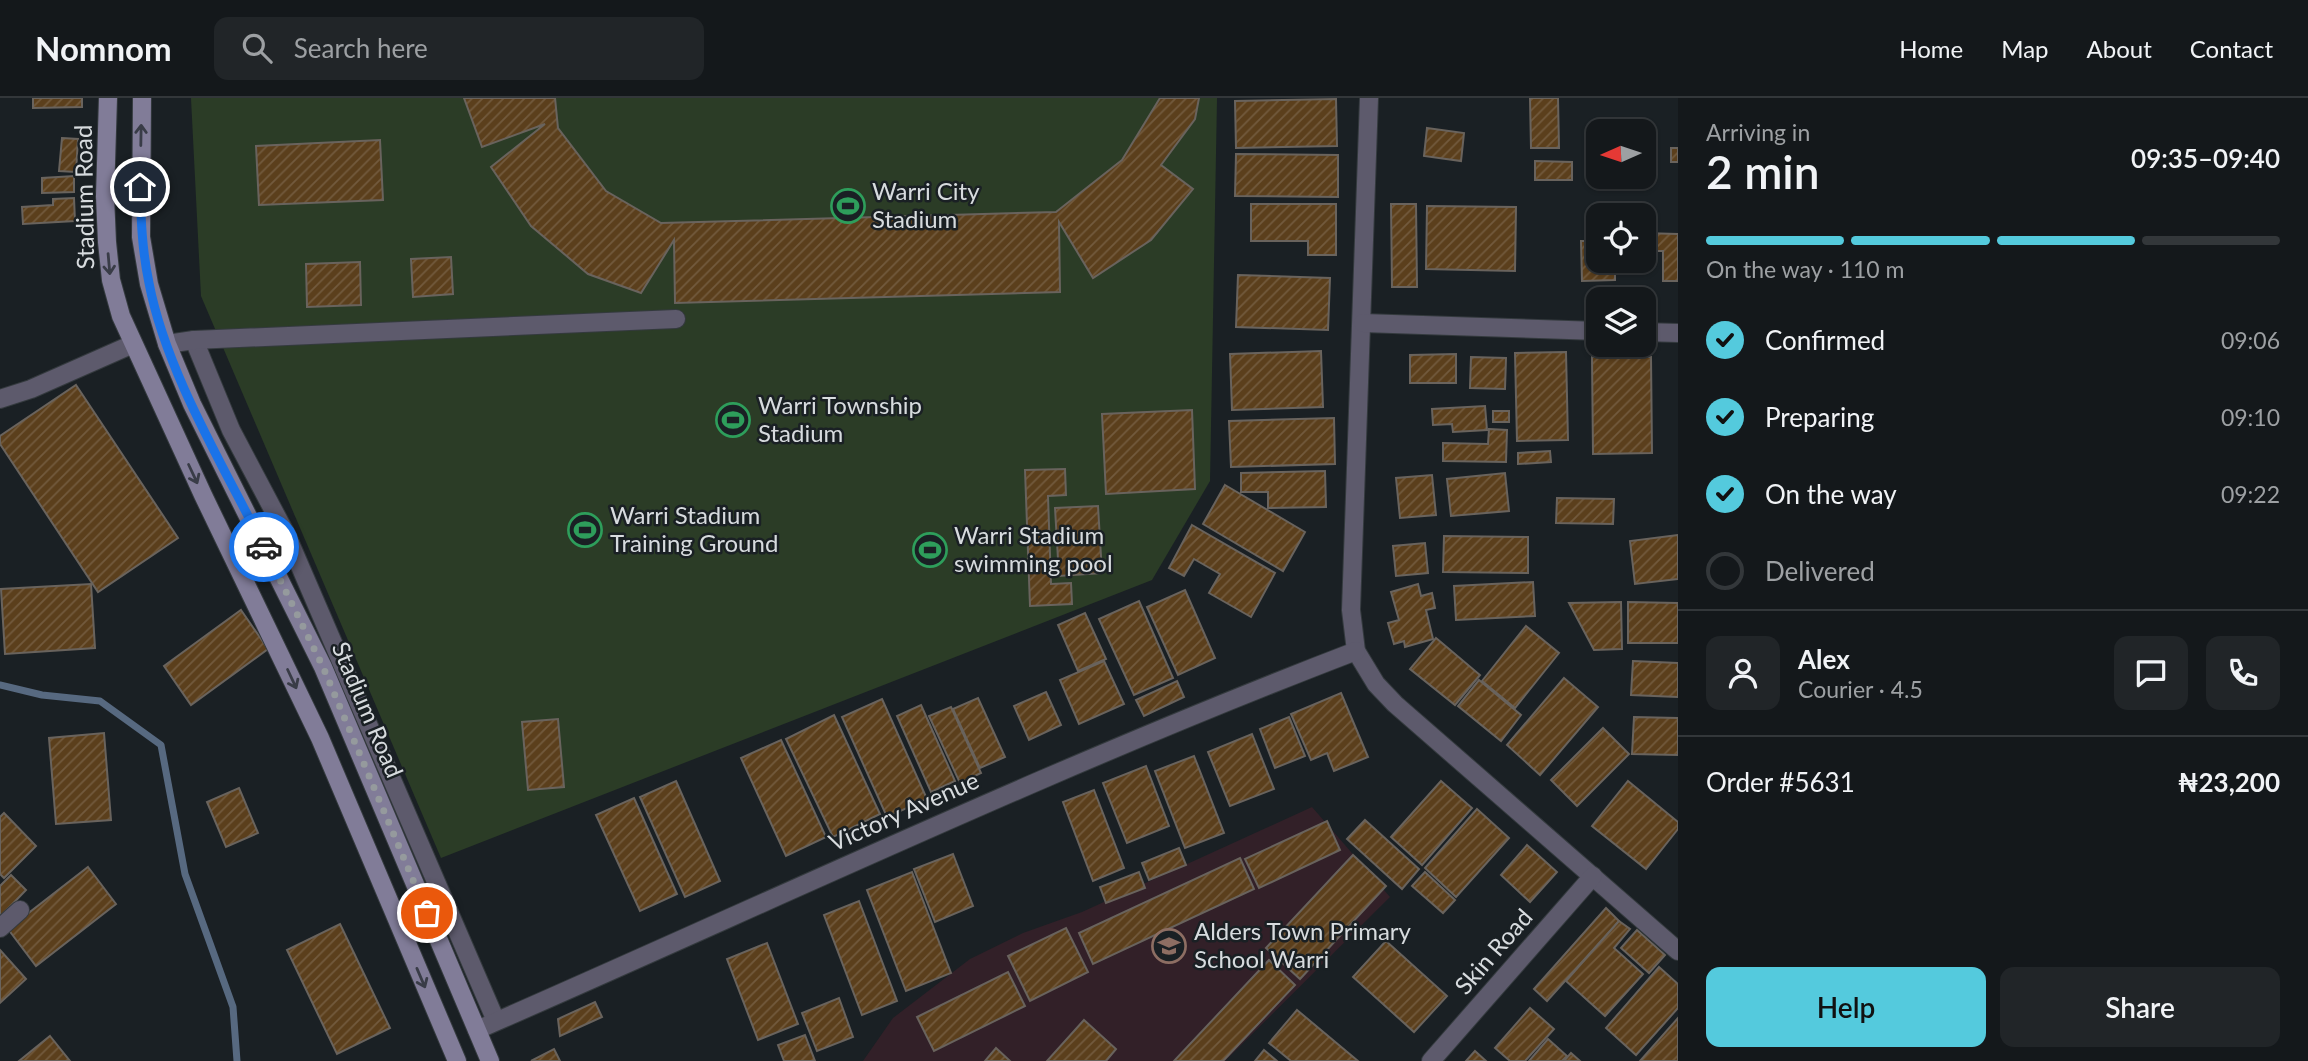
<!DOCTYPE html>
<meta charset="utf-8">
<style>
:root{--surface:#14181b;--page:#212528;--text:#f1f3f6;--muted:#9da0a3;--line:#33373a;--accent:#54cadd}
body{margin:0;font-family:Lato,sans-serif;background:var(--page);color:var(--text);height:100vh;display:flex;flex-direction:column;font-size:26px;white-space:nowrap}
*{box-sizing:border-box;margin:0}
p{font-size:23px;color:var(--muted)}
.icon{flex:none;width:38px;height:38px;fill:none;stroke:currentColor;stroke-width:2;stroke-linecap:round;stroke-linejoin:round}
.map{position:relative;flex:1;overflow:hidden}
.sheet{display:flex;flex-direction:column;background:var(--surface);width:630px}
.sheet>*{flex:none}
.needle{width:46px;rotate:267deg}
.fabs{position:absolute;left:1586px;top:21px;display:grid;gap:14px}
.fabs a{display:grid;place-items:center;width:70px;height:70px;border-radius:14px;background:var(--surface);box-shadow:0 2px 5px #0004,0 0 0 2px var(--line);font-size:35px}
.pin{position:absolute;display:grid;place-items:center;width:60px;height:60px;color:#fff;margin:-30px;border:4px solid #fff;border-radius:50%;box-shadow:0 2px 7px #0007}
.courier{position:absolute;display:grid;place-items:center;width:70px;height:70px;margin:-35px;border:5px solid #1a73e8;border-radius:50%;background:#fff;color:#222;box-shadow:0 2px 9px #0007}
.head em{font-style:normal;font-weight:600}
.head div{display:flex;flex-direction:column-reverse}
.head{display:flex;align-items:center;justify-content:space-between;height:119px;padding:0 28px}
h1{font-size:46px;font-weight:600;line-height:52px}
.bar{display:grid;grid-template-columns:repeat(4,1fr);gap:10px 7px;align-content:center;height:84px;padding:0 28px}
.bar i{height:9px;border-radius:5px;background:var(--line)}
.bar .selected{background:var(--accent)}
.bar p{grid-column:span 4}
.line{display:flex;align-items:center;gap:18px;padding:0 28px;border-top:2px solid var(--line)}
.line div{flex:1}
.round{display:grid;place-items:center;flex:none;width:74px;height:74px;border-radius:14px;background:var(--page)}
ol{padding:0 28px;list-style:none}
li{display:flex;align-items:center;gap:21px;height:77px}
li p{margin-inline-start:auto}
li .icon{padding:7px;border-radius:50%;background:var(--accent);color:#111;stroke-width:4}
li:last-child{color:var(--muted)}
li i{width:38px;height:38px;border:4px solid var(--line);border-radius:50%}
.button{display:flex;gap:14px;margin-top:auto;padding:14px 28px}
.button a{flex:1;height:80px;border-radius:14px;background:var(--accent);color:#111;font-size:28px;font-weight:600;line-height:80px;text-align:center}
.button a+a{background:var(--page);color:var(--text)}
header{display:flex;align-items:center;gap:42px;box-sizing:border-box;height:98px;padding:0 35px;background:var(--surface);border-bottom:2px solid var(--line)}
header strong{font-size:33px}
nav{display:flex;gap:38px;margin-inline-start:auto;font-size:24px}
.search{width:490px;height:63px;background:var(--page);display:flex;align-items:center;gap:18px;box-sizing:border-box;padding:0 24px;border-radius:14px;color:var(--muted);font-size:26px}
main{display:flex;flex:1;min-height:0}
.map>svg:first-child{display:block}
.education{fill:#322028}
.garden{fill:#2b3c26}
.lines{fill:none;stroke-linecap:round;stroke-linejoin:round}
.stream{stroke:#576980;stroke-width:7}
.building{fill:url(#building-hatch);stroke:#69635d;stroke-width:2}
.minor-casing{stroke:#343a3e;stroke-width:20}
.secondary-casing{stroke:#343a3e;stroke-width:20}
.minor{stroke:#5d5a6c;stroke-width:18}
.secondary{stroke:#817c98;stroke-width:18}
.oneway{stroke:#393c47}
.done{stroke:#959a9d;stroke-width:7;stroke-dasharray:0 12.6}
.route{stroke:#1a73e8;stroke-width:9}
.labels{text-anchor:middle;stroke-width:5;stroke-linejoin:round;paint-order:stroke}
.poi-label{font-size:24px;fill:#d7dbde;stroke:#1a2024;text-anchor:start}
.street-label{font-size:24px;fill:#d7dbde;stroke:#1a2024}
</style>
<header>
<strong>Nomnom</strong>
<div class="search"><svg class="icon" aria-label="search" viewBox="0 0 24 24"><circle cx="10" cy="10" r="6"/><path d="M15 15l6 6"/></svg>Search here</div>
<nav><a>Home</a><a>Map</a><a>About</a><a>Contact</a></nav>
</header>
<main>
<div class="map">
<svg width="1678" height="963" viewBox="0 0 1678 963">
<defs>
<pattern id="building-hatch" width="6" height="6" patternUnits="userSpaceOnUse" patternTransform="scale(1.75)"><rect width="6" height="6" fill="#5b3f1c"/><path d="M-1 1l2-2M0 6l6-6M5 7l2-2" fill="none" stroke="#725a3d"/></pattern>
</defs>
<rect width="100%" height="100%" fill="#1a2024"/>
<!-- education -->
<polygon class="education" points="1312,709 1390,799 1225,963 863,963 893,920 970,861 1023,835 1082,814"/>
<!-- garden -->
<polygon class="garden" points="191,0 1217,0 1210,383 1152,482 441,760 201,198"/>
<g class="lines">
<!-- stream -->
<polyline class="stream" points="0,587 42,597 100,603 161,647 185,776 233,909 237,963"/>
</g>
<!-- building -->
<g class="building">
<polygon points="33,0 82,0 82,9 33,10"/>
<polygon points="464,0 555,0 558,30 606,93 661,125 1056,114 1122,62 1160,0 1199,0 1195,21 1161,67 1193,91 1151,142 1093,180 1059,124 1060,194 675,205 674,142 641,195 588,176 531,128 491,69 545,26 482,49"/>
<polygon points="1530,0 1558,0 1559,50 1531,50"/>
<polygon points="1336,1 1337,48 1236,50 1235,3"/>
<polygon points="1427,30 1464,35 1461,63 1424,58"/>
<polygon points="62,40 78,41 76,74 59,73"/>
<polygon points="380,42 383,102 259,107 256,48"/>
<rect x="1671" y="50" width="7" height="14"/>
<polygon points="1236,56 1338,57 1338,99 1235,98"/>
<polygon points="1535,63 1572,64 1572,82 1535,82"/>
<polygon points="74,78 74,94 42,95 42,80"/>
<polygon points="74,100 75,123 23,126 22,109 53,107 53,101"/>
<polygon points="1251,106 1336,106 1336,157 1308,157 1308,143 1251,143"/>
<polygon points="1391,106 1416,106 1417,189 1392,189"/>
<polygon points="1427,108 1516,109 1515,173 1426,171"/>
<polygon points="1643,135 1678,136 1678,183 1663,183 1663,153 1643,153"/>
<polygon points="1581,143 1598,143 1598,163 1615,163 1615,182 1582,183"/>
<polygon points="451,159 453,196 413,199 411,161"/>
<polygon points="360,164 361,207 307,209 306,166"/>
<polygon points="1238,177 1330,180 1328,232 1236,229"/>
<polygon points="1321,253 1323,309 1232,312 1230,256"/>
<polygon points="1566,254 1568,342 1517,343 1515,255"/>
<polygon points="1456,256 1456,285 1410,285 1410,257"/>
<polygon points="1471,259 1506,260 1505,291 1470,290"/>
<polygon points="1592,259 1651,259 1652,355 1593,356"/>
<polygon points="76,287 178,440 98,494 0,346 0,338"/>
<polygon points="1485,308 1487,332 1453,334 1452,326 1433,327 1432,311"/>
<polygon points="1192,312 1195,391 1106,396 1102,316"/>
<rect x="1493" y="313" width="16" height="11"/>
<polygon points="1334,320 1335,366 1231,369 1229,323"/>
<polygon points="1489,331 1507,332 1506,364 1443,363 1443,345 1488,346"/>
<polygon points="1550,353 1551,364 1518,366 1518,355"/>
<polygon points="1065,371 1066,397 1048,398 1051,486 1071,485 1072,506 1030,508 1025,372"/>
<polygon points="1325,373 1326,409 1268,410 1268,394 1241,394 1241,375"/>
<polygon points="1505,375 1509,413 1451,418 1447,381"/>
<polygon points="1432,377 1436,417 1400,420 1396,380"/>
<polygon points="1225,387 1305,434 1283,473 1203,426"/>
<polygon points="1557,400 1614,401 1613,426 1556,425"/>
<polygon points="1098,408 1102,475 1059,478 1055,410"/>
<polygon points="1192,427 1275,475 1251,519 1209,495 1220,476 1194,461 1184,478 1169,470"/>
<polygon points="1678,437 1678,481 1635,486 1630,443"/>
<polygon points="1444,438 1528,439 1528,475 1443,474"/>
<polygon points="1425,445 1428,475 1396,478 1393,448"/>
<polygon points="1533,484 1535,518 1456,522 1454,488"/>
<polygon points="91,486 95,550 5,556 1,491"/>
<polygon points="1418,486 1421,498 1432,495 1435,510 1426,512 1433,541 1405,549 1404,543 1394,546 1388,525 1399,522 1391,494"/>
<polygon points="1185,492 1215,560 1178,577 1147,509"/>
<polygon points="1139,503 1173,580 1134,597 1099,521"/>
<polygon points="1621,504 1622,551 1594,552 1569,505"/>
<polygon points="1628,504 1678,505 1678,545 1628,545"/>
<polygon points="241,512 268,551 191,607 164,568"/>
<polygon points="1085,515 1106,561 1078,573 1058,527"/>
<polygon points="1526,528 1559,555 1515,610 1482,583"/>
<polygon points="1436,540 1480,577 1455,607 1410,571"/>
<polygon points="1104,563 1124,606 1079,626 1060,582"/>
<polygon points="1633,563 1678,565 1678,599 1631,597"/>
<polygon points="1564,580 1598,609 1540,677 1507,647"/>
<polygon points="1479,582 1521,617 1501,643 1458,608"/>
<polygon points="1177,583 1184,599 1144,618 1136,602"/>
<polygon points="1046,594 1061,627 1029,642 1014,608"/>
<polygon points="1341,595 1368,659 1334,673 1327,655 1311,662 1291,616"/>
<polygon points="978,600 1005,659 980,670 953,611"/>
<polygon points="882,601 927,701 887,719 842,619"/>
<polygon points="921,607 955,683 931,694 897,618"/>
<polygon points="951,609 981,675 960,685 929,618"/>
<polygon points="834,617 880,716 833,739 786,641"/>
<polygon points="1289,619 1305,658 1275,670 1260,631"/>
<polygon points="1634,619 1678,620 1678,657 1632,656"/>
<polygon points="558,621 564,689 528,692 522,624"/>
<polygon points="1603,630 1629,656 1577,708 1551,682"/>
<polygon points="104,635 111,722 56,726 49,640"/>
<polygon points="1252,636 1274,691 1230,708 1208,654"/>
<polygon points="781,642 826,739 786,758 741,660"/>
<polygon points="1194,658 1224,735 1185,750 1155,673"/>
<polygon points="1146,668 1169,728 1127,745 1103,685"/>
<polygon points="676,683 720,783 685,799 640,699"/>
<polygon points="1441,683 1472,710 1422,767 1391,739"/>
<polygon points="1628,683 1678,724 1678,731 1646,771 1592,728"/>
<polygon points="239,690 258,735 226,749 207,704"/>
<polygon points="1094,692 1124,770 1093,783 1063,704"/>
<polygon points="634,700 677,796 640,813 596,717"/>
<polygon points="1477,711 1509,740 1456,799 1425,770"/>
<polygon points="4,715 36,748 4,780 0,776 0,719"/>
<polygon points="1365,722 1419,771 1402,791 1347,741"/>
<polygon points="1327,723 1340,752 1259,790 1245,761"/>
<polygon points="1527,747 1557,774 1530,804 1501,777"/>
<polygon points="1179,750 1186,767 1149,782 1142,765"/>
<polygon points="953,756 973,808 935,824 914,771"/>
<polygon points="1353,757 1386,788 1300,881 1266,850"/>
<polygon points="1240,760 1254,791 1093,866 1079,835"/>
<polygon points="88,769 116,806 36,868 8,831"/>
<polygon points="912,774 951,875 906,893 867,792"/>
<polygon points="1139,774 1145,790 1106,805 1100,789"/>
<polygon points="1425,774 1455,802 1443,815 1412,788"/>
<polygon points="11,777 26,792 0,819 0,788"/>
<polygon points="859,803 897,903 862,917 824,817"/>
<polygon points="1606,810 1619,823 1547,903 1534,891"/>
<polygon points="1619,823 1630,831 1614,850 1643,876 1605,918 1566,883"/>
<polygon points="340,826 390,930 337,956 287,852"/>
<polygon points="1066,830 1088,874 1030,903 1008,858"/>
<polygon points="1637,832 1665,857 1649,875 1621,850"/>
<polygon points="1386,843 1447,898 1414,934 1353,879"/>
<polygon points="767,845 798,926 758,942 727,861"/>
<polygon points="0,852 26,881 0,905"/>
<polygon points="1269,862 1295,887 1223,963 1174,963"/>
<polygon points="1659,869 1678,886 1678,910 1636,957 1606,930"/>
<polygon points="1008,874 1025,908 934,953 917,919"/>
<polygon points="839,900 853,939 817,953 802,915"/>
<polygon points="595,904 602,919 560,938 558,921"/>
<polygon points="1530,910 1554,931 1525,963 1510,963 1495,950"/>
<polygon points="1297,912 1358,963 1291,963 1269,945"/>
<polygon points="1678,920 1678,963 1640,963"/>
<polygon points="1084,922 1116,951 1106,963 1047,963"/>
<polygon points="805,937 815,963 784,963 778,947"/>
<polygon points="50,938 70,963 19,963"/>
<polygon points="1548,941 1567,958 1562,963 1529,963"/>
<polygon points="996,950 1010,963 985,963"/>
<polygon points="554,951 560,963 531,963"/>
<polygon points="1264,952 1277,963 1255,963"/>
<polygon points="1475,953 1486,963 1466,963"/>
<polygon points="1571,955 1580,963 1564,963"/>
</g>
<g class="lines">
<!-- minor casing -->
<g class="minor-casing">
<g id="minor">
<polyline points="1369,0 1351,512 1356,553 1376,586 1395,606 1678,853"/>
<polyline points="1363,225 1598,233"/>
<polyline points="1643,234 1678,235"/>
<polyline points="194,242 231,332 287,438 496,923"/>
<polyline points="167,246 194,242 676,221"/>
<polyline points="0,301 31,291 133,246"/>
<polyline points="0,830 20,812"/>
<path d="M477 932C770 804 1058 667 1356 553"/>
<polyline points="1431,963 1593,778"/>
</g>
</g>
<!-- secondary casing -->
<g class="secondary-casing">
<g id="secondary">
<polyline points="108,0 105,98 107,144 111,182 121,218 203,397 320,640 457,963"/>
<polyline points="142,0 141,139 149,186 167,246 192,306 323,569 490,963"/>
</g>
</g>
<!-- minor -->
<use href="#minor" class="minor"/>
<!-- secondary -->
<use href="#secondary" class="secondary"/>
</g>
<!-- one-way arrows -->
<defs><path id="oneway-shaft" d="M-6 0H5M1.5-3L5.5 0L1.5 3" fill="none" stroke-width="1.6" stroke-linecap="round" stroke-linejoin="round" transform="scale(1.75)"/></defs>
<g class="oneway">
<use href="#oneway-shaft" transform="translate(141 37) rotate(-89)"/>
<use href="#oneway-shaft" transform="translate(109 166) rotate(85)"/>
<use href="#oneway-shaft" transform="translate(193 376) rotate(65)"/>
<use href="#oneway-shaft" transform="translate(292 581) rotate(65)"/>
<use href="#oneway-shaft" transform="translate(421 880) rotate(67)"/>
</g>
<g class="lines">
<!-- done -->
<polyline class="done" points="264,449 323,569 427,815"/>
<!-- route -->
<path class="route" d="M140 89C141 121 142 152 149 185 166 274 223 367 264 449"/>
</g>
<!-- icons -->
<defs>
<g id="stadium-ring" transform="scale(1.75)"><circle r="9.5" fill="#1a2024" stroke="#2e9e5b" stroke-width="1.5"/><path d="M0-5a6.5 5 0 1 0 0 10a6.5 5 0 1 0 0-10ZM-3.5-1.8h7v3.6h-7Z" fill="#2e9e5b"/></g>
<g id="school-ring" transform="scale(1.75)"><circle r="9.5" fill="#1a2024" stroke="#8d6e63" stroke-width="1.5"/><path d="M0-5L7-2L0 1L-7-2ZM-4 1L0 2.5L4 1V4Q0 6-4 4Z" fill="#8d6e63"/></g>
</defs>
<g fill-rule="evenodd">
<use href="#stadium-ring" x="848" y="108"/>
<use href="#stadium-ring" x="733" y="322"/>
<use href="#stadium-ring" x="585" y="432"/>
<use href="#stadium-ring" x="930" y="452"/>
<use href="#school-ring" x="1169" y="848"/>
</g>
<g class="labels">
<!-- poi labels -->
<g class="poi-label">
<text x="872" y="102">Warri City<tspan x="872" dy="28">Stadium</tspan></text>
<text x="758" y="316">Warri Township<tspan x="758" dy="28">Stadium</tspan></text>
<text x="610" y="426">Warri Stadium<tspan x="610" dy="28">Training Ground</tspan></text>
<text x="954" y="446">Warri Stadium<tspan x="954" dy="28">swimming pool</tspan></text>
<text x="1194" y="842">Alders Town Primary<tspan x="1194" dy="28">School Warri</tspan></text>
</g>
<!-- street labels -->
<g class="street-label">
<text transform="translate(85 99) rotate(-91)" y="8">Stadium Road</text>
<text transform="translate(367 612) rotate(67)" y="8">Stadium Road</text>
<text transform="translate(904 714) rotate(-24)" y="8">Victory Avenue</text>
<text transform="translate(1494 854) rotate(-49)" y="8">Skin Road</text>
</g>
</g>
</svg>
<div class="fabs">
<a><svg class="needle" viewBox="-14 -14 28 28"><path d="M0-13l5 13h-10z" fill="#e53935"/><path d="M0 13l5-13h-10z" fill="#9da0a3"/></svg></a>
<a><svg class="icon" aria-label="locate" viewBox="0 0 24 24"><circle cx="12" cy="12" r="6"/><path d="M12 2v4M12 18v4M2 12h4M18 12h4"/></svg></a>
<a><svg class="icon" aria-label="layers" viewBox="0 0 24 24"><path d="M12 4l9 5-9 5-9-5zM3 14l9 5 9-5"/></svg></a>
</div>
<div class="pin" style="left:427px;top:815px;background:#ea580c"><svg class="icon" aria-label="bag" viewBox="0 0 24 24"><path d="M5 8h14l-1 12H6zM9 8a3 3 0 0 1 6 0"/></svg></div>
<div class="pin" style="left:140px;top:89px;background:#1f2937"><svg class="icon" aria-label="home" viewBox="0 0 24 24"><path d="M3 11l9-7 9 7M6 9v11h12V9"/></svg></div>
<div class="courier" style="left:264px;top:449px"><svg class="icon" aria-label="car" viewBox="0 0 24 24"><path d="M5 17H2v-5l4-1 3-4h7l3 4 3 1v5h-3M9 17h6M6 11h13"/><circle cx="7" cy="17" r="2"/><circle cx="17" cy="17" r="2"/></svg></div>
</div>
<section class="sheet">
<div class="head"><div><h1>2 min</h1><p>Arriving in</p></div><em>09:35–09:40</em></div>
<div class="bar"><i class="selected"></i><i class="selected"></i><i class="selected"></i><i></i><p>On the way · 110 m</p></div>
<ol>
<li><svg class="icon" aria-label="check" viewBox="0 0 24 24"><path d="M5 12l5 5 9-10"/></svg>Confirmed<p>09:06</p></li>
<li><svg class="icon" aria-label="check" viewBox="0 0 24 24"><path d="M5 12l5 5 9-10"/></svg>Preparing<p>09:10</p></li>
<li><svg class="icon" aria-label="check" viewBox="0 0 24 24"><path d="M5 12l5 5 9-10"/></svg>On the way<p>09:22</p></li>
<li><i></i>Delivered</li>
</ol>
<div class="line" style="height:126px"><a class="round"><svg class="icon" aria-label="person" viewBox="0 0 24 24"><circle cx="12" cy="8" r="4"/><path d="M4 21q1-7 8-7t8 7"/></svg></a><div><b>Alex</b><p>Courier · 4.5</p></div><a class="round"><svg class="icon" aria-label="chat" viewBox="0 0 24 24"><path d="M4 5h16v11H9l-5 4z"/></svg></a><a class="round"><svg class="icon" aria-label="phone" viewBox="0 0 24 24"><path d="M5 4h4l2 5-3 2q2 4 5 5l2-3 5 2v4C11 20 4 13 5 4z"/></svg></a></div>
<div class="line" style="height:91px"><div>Order #5631</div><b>₦23,200</b></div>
<div class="button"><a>Help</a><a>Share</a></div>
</section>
</main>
